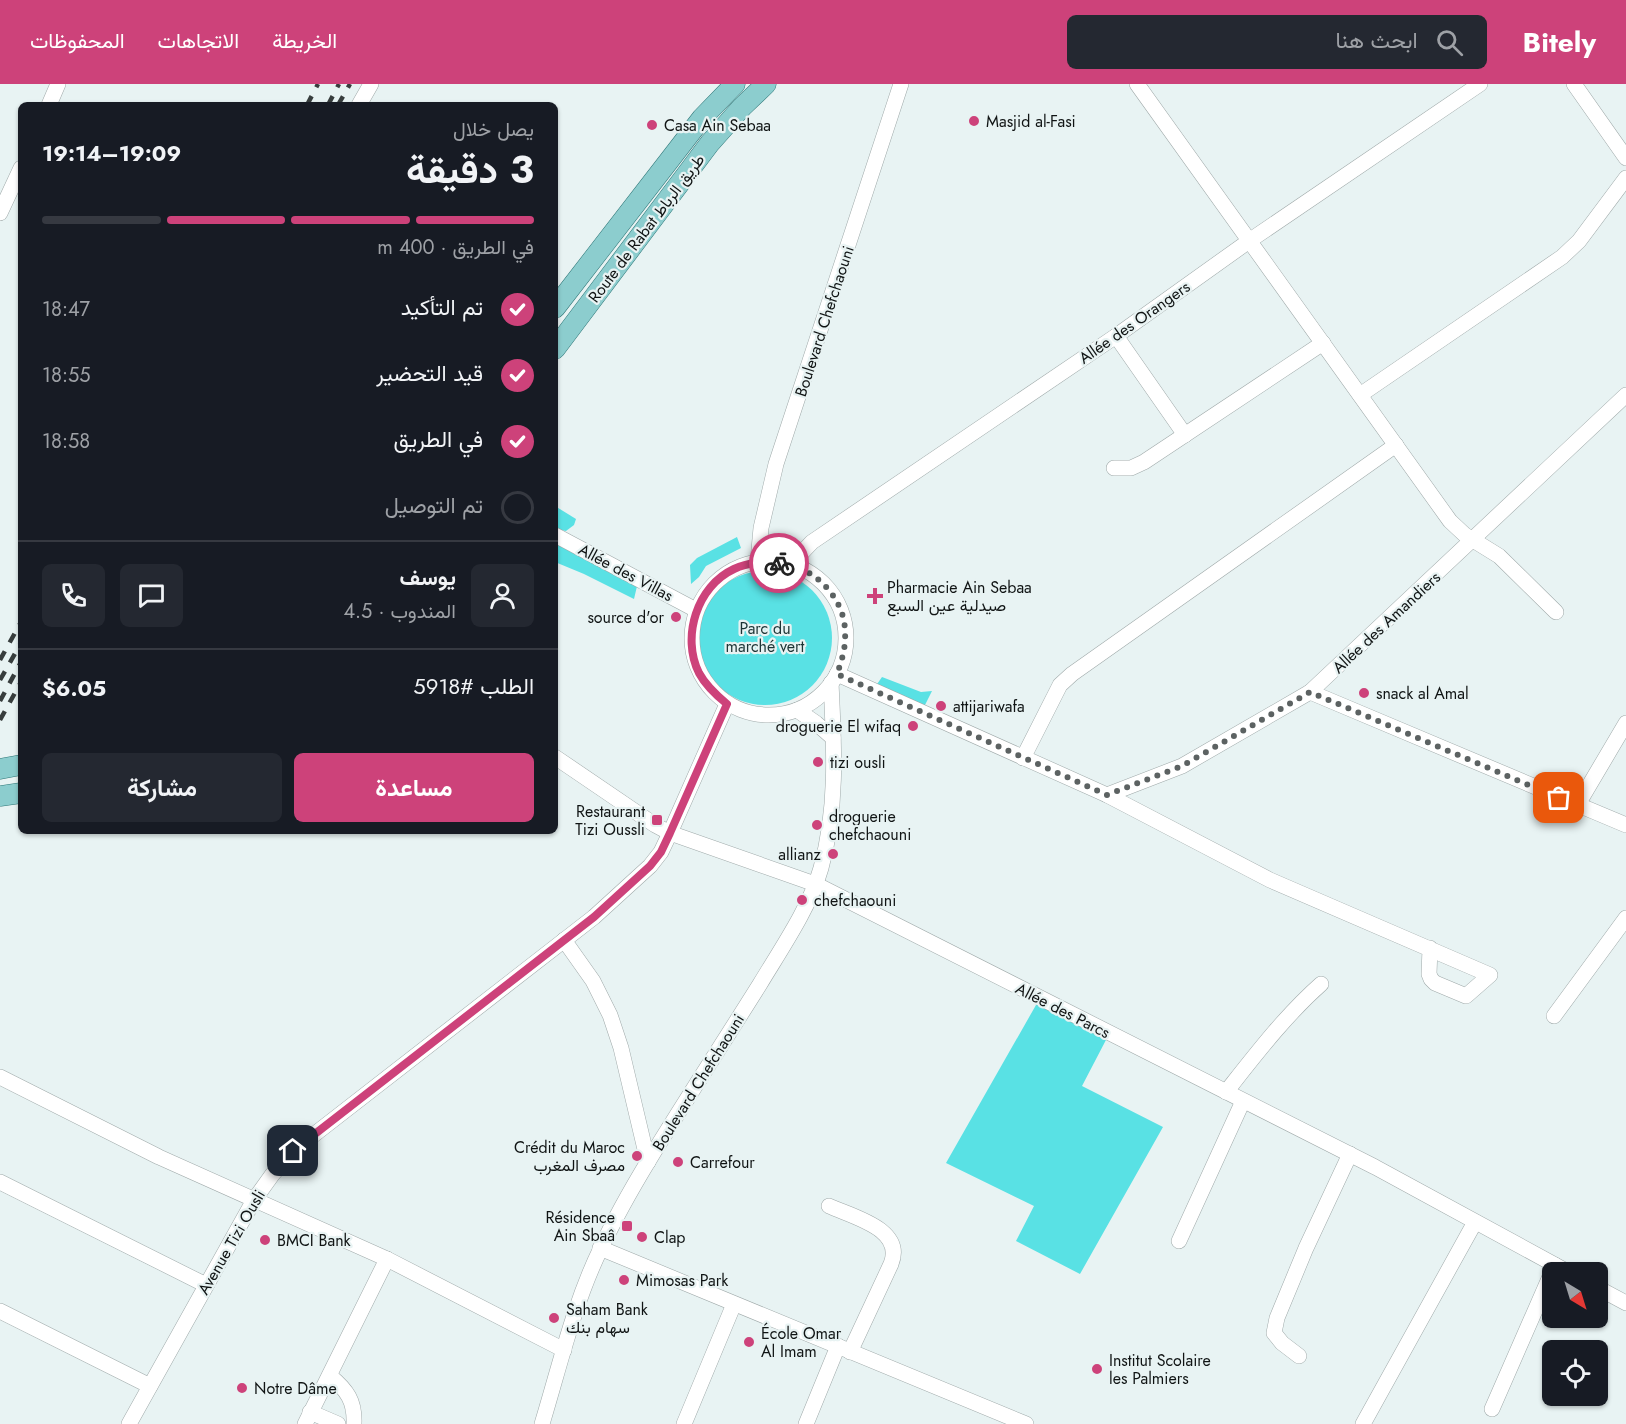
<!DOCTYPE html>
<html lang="ar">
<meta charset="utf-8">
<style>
:root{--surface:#171b24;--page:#242831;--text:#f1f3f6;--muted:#9ea1a6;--line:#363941;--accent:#cd427a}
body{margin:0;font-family:Jost,Vazirmatn,sans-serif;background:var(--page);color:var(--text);direction:rtl;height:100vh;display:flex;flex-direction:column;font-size:22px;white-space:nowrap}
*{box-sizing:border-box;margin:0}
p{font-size:20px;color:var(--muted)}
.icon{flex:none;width:33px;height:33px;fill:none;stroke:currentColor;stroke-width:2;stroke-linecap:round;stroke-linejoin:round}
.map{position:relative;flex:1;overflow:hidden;direction:ltr}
.panel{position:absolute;left:18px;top:18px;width:540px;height:732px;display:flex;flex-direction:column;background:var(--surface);border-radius:9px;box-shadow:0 2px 4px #0004;direction:rtl}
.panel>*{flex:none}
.needle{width:39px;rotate:142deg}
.tools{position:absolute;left:1542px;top:1178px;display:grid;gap:12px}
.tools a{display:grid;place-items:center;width:66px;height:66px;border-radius:9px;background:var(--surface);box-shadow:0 2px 4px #0004;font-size:30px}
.pin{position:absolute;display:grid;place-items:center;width:51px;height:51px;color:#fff;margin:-26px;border-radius:12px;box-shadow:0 3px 9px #0006}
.courier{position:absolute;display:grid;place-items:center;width:60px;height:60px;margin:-30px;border:4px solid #cd427a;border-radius:50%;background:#fff;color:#222;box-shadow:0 2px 8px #0007}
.headline em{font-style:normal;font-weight:700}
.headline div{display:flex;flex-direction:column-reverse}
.headline{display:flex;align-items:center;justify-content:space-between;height:102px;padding:0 24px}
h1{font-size:39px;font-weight:700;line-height:45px}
.bar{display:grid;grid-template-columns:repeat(4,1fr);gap:9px 6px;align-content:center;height:72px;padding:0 24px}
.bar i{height:8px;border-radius:4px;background:var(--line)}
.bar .active{background:var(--accent)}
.bar p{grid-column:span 4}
.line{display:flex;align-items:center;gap:15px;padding:0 24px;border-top:2px solid var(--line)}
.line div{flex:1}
.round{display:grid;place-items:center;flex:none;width:63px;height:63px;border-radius:9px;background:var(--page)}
ol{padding:0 24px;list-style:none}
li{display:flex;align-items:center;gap:18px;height:66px}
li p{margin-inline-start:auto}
li .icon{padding:6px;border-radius:50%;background:var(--accent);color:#fff;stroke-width:4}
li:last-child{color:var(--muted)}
li i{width:33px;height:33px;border:3px solid var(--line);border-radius:50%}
.primary-button{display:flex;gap:12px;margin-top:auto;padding:12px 24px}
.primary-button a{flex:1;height:69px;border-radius:9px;background:var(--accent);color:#fff;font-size:24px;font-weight:700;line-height:69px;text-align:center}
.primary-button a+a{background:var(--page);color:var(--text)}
header{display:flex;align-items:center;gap:36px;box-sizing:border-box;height:84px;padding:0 30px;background:var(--accent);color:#fff}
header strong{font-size:28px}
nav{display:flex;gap:33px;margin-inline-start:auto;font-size:21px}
.search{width:420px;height:54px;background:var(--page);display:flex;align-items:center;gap:15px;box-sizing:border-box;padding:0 21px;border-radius:9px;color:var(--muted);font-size:22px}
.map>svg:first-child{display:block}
.green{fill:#59e1e4}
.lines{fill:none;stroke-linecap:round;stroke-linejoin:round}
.minor-casing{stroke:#9fa9a9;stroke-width:16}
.major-casing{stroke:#2f7778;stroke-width:21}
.minor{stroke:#fff;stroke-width:15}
.major{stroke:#8ccdce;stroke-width:20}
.rail{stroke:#373d3d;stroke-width:4.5;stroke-dasharray:10 10;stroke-linecap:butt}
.done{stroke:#5c6262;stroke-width:6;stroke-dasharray:0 10.8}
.route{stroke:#cd427a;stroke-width:8}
.poi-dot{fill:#cd427a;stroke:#e8f3f3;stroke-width:2}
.labels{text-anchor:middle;stroke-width:4.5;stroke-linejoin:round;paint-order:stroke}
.poi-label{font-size:16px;fill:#101414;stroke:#e8f3f3;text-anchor:start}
.street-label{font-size:16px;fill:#101414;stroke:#e8f3f3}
.park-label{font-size:16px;fill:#1c3435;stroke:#e8f3f3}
</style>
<header>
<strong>Bitely</strong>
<div class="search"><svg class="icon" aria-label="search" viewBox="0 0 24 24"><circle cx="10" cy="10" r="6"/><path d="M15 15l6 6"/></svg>ابحث هنا</div>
<nav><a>الخريطة</a><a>الاتجاهات</a><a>المحفوظات</a></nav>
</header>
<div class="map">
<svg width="1626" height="1340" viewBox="0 0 1626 1340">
<rect width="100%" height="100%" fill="#e8f3f3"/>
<!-- green -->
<g class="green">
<polygon points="555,422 576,435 574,441 566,447 555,445"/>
<polygon points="555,453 638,498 634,515 584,490 555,478"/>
<polygon points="737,453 741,464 706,482 699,493 691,500 690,481 697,474"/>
<circle cx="765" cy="554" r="67"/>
<polygon points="882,593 921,608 932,607 923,625 875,603"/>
<polygon points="1040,914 1107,954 1082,1002 1163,1043 1080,1190 1016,1157 1034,1122 946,1079"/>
</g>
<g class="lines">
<!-- minor casing -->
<g class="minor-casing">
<g id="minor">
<polyline points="1137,0 1450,437 1465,451 1499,472 1556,528"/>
<polyline points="1574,0 1626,74"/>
<polyline points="49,21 58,0"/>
<polyline points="359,21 371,0"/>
<polyline points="0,129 21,84"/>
<polyline points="1116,252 1185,351"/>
<polyline points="1360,311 1562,173 1579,157 1626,94"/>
<polyline points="1114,384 1131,384 1144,378 1323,259"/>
<polyline points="555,451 696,526"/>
<polyline points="758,477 761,444 776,380 901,0"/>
<circle cx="769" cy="554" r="77"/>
<polyline points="791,480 812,458 1116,252 1249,157 1480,0"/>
<polyline points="837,590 1107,711 1270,796 1490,891 1466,912 1435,899 1431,895 1429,890 1430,864"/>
<polyline points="1310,608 1626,741"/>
<polyline points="797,626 816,639 833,654"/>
<polyline points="555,673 655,741 670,749 815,800 1375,1083 1568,1188"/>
<polyline points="1023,674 1060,601 1072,590 1396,361"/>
<polyline points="1107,711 1182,682 1310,608 1626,311"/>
<polyline points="1577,722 1626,639"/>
<polyline points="564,856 593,897 610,931 621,964 648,1078"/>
<polyline points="1554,932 1626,834"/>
<polyline points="0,993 159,1073 387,1175 564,1266"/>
<path d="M1226 1008C1256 970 1285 932 1321 900"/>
<polyline points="0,1098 206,1201"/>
<path d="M829 1122C853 1133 905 1145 891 1180L850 1268"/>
<polyline points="1179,1157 1243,1017"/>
<polyline points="600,1164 1026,1340"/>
<polyline points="1598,1204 1626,1219"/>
<polyline points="0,1227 150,1302"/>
<polyline points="1299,1272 1282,1259 1274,1249 1277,1234 1306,1164 1350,1070"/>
<path d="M330 1292C347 1306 355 1317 354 1340"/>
<polyline points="1492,1325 1555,1181"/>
<polyline points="310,1328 338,1340"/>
<polyline points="129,1340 254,1116 272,1091 293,1067 594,833 650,782 661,768 670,749 727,620"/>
<polyline points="305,1340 387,1175"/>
<path d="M542 1340C560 1281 574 1219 601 1164 615 1134 632 1104 649 1076 685 1017 723 959 760 900 781 865 810 823 821 784 838 723 834 661 831 599"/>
<polyline points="684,1340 734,1220"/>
<polyline points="806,1340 838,1262"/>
<polyline points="1363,1340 1475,1138"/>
</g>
</g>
<!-- major casing -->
<g class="major-casing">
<g id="major">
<polyline points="555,224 702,34 735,0"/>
<polyline points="555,265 710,59 742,23 766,0"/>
<polyline points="0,685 21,681"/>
<polyline points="0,712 21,709"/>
</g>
</g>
<!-- minor -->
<use href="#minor" class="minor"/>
<!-- major -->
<use href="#major" class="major"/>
<!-- rail -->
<g class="rail">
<polyline points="307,21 318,0"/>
<polyline points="328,21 339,0"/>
<polyline points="338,21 350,0"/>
<polyline points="0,576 21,538"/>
<polyline points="0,596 21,559"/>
<polyline points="0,617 21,578"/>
<polyline points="0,636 21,598"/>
</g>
</g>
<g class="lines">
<!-- done -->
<path class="done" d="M779 479C813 482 845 513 845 548 846 563 842 576 837 590L1107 711 1182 682 1310 608 1559 714"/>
<!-- route -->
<path class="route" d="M293 1067 594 833 650 782 661 768 670 749 727 620C716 611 706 602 699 589 681 553 697 502 734 485 749 478 763 478 779 479"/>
</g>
<!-- markers -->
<g class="poi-dot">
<circle cx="974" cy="37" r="6"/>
<circle cx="652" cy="41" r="6"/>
<path d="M872 503h6v6h6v6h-6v6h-6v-6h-6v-6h6z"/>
<circle cx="676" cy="533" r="6"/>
<circle cx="1364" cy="609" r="6"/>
<circle cx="941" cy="622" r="6"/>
<circle cx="913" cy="642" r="6"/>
<circle cx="818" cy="678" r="6"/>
<rect x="651" y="730" width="12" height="12" rx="3"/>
<circle cx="817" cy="741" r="6"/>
<circle cx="833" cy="770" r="6"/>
<circle cx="802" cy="816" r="6"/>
<circle cx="637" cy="1072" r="6"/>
<circle cx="678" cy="1078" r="6"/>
<rect x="621" y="1136" width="12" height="12" rx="3"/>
<circle cx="642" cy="1153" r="6"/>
<circle cx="265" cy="1156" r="6"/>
<circle cx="624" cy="1196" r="6"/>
<circle cx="554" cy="1234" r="6"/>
<circle cx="749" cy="1258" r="6"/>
<circle cx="1097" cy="1285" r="6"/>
<circle cx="242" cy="1304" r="6"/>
</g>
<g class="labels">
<!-- poi labels -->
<g class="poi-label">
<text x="986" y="43">Masjid al-Fasi</text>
<text x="664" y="47">Casa Ain Sebaa</text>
<text x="887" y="509">Pharmacie Ain Sebaa<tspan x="887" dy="18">صيدلية عين السبع</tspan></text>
<text x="664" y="539" text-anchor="end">source d'or</text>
<text x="1376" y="615">snack al Amal</text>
<text x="953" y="628">attijariwafa</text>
<text x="901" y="648" text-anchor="end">droguerie El wifaq</text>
<text x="830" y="684">tizi ousli</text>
<text x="645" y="733" text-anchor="end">Restaurant<tspan x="645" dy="18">Tizi Oussli</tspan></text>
<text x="829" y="738">droguerie<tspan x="829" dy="18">chefchaouni</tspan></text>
<text x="821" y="776" text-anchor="end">allianz</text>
<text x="814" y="822">chefchaouni</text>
<text x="625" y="1069" text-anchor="end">Crédit du Maroc<tspan x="625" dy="18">مصرف المغرب</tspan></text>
<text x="690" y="1084">Carrefour</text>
<text x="615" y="1139" text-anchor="end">Résidence<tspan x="615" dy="18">Ain Sbaâ</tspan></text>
<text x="654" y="1159">Clap</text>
<text x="277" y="1162">BMCI Bank</text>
<text x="636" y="1202">Mimosas Park</text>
<text x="566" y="1231">Saham Bank<tspan x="566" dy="18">سهام بنك</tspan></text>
<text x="761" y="1255">École Omar<tspan x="761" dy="18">Al Imam</tspan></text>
<text x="1109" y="1282">Institut Scolaire<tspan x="1109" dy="18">les Palmiers</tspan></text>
<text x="254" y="1310">Notre Dâme</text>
</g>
<!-- street labels -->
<g class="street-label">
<text transform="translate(646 144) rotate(-53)" y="6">Route de Rabat طريق الرباط</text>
<text transform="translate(824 237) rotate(-72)" y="6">Boulevard Chefchaouni</text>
<text transform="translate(1134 238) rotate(-35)" y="6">Allée des Orangers</text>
<text transform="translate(626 488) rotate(28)" y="6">Allée des Villas</text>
<text transform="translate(1386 538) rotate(-43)" y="6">Allée des Amandiers</text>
<text transform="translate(1063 926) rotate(27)" y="6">Allée des Parcs</text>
<text transform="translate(698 998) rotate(-58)" y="6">Boulevard Chefchaouni</text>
<text transform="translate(231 1158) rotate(-60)" y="6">Avenue Tizi Ousli</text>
</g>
<!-- park labels -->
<g class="park-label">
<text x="765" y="550">Parc du<tspan x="765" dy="18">marché vert</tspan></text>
</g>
</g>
</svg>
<div class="tools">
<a><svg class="needle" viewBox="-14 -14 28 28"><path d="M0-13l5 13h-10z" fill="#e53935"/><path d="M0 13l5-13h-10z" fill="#9ea1a6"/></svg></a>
<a><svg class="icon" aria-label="locate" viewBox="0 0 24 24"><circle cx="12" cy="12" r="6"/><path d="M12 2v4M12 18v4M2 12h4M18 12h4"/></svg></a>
</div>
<div class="pin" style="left:1559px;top:714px;background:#ea580c"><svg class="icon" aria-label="bag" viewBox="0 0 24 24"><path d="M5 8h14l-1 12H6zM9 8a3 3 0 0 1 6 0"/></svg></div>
<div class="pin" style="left:293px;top:1067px;background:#1f2937"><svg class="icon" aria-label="home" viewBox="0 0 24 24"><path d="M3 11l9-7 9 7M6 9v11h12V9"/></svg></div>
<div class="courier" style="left:779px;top:479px"><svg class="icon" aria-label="bike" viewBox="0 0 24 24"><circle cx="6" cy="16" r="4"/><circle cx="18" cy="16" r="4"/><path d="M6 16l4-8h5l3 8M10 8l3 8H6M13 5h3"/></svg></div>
<section class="panel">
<div class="headline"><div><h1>3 دقيقة</h1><p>يصل خلال</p></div><em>19:09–19:14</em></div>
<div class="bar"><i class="active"></i><i class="active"></i><i class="active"></i><i></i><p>في الطريق · 400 m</p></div>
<ol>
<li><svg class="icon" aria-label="check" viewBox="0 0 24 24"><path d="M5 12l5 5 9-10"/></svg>تم التأكيد<p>18:47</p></li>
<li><svg class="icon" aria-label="check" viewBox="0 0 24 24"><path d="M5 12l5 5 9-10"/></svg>قيد التحضير<p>18:55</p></li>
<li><svg class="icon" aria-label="check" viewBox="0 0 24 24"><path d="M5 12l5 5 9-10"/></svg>في الطريق<p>18:58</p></li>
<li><i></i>تم التوصيل</li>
</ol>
<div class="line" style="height:108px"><a class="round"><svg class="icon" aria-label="person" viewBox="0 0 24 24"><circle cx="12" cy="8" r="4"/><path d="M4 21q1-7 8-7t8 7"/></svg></a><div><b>يوسف</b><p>المندوب · 4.5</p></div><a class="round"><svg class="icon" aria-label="chat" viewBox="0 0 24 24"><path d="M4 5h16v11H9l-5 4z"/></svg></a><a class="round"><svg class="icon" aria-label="phone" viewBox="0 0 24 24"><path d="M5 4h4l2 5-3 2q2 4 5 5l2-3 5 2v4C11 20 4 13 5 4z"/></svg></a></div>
<div class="line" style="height:78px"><div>الطلب #5918</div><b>$6.05</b></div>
<div class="primary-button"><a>مساعدة</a><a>مشاركة</a></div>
</section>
</div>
